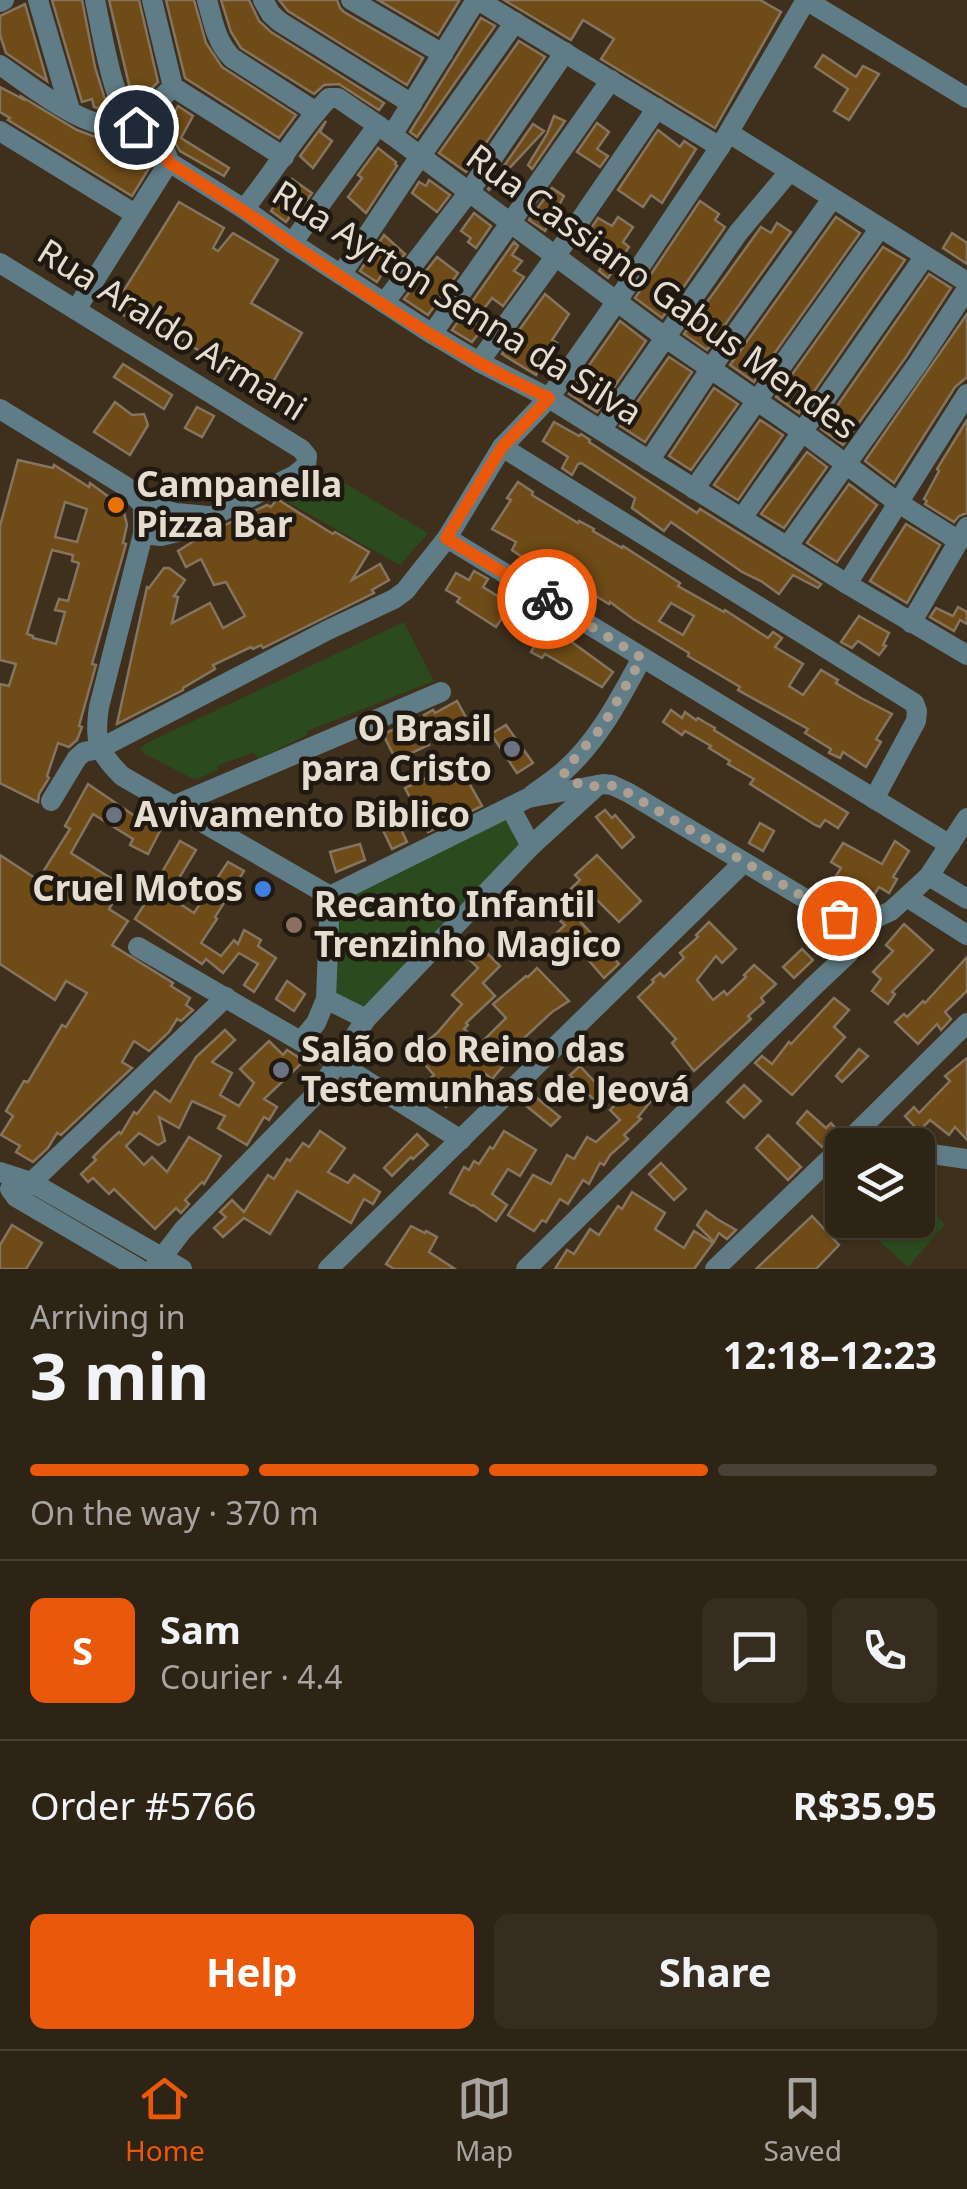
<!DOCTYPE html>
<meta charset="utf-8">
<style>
:root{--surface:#2e2416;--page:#362c1f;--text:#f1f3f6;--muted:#a7a4a1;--line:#494135;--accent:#ea580c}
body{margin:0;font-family:"Noto Sans",sans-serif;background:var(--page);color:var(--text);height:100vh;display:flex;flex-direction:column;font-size:38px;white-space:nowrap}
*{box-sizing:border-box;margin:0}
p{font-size:32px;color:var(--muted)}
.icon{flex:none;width:55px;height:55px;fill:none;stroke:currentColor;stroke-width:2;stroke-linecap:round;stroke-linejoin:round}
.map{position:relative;height:1269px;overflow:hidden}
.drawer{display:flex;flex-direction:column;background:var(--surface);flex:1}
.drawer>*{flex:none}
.controls{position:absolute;left:825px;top:1128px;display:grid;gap:20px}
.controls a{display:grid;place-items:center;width:110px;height:110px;border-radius:15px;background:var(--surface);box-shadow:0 2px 8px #0004,0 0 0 2px var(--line);font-size:50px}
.pin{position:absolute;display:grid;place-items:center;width:85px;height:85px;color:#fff;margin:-42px;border:5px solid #fff;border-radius:50%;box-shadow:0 2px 10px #0007}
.courier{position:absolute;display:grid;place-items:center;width:100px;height:100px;margin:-50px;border:8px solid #ea580c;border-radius:50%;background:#fff;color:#222;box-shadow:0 2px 12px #0007}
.overview em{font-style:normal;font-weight:700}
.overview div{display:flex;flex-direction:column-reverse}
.overview{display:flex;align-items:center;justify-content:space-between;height:170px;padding:0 30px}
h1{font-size:65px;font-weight:700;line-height:75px}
.bar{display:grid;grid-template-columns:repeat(4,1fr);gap:15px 10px;align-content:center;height:120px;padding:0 30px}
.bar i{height:12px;border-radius:8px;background:var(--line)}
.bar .selected{background:var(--accent)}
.bar p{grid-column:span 4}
.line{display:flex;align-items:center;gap:25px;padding:0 30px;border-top:2px solid var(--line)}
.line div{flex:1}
.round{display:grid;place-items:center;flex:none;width:105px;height:105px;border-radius:15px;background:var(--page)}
.action{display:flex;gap:20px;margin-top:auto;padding:20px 30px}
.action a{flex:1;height:115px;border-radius:15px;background:var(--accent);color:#fff;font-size:40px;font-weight:700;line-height:115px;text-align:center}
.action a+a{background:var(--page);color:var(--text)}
.menu{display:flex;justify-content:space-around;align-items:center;height:140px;border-top:2px solid var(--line);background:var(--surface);font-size:28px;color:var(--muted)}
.menu a{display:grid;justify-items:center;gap:5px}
.menu .selected{color:var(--accent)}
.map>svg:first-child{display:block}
.park{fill:#2b4a1d}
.building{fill:#6e4b17;stroke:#857460;stroke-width:2.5;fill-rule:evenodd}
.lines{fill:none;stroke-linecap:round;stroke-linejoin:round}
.minor{stroke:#607d87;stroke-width:20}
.done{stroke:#aba092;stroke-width:10;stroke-dasharray:0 18}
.route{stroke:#ea580c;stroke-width:12}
.food-dot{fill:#e8710a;stroke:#201911;stroke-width:4}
.worship-dot{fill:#6b7280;stroke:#201911;stroke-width:4}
.shop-dot{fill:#3f7fe0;stroke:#201911;stroke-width:4}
.education-dot{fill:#8d6e63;stroke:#201911;stroke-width:4}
.labels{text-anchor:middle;stroke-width:9;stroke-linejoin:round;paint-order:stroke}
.street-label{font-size:35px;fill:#e6ddd1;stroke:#201911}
.poi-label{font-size:35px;font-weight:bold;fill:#e6ddd1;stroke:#201911;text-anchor:start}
</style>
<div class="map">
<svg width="967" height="1269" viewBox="0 0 967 1269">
<rect width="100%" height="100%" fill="#3e301d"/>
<!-- park -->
<g class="park">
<polygon points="326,472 428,533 400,565 282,499"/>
<polygon points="404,622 434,681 307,731 307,735 258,759 254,752 217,766 218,770 195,780 145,754 140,748 151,741"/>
<polygon points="506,817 520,849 360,1016 332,996 330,896"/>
<polygon points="918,1200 945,1224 908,1267 878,1240 898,1220 918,1220"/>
</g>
<!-- building -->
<g class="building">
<polygon points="52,0 82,0 95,67 109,112 94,107 92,99 82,102"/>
<polygon points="109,0 139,0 158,82 142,98 134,100 131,93"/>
<polygon points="166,0 194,0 206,43 222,67 296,115 279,138 185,78"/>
<polygon points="221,0 249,0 259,21 271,32 384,103 379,110 339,84 324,85 314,94 241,48 231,32"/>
<polygon points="279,0 337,0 340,8 344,12 423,58 407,85 288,11"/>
<polygon points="378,0 457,0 459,1 438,35"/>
<polygon points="504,0 760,0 781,12 715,128 601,59 614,39 583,20 571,40"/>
<polygon points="25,4 47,81 6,53 0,35 0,16"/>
<polygon points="481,18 495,26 417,137 410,132"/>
<polygon points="519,41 545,57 466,172 439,153"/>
<polygon points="823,55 856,77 863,66 879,74 849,120 834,111 848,89 815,67"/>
<polygon points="0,87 23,99 22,97 77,130 98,138 116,140 127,138 149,152 154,160 132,196 8,120 10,118 0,112"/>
<polygon points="178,106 193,116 181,138 229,168 224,176 180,151 172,137 154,124 165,114 172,118"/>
<polygon points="554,116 565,121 532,169 528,165 547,134"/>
<polygon points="326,121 320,132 332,141 313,168 300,156"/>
<polygon points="597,123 609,132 597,149 608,156 600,167 577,152"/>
<polygon points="533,124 544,131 489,190 488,189"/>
<polygon points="658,130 680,147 684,141 696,149 662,203 651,195 643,207 618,190"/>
<polygon points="378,148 396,162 395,164 397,166 366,213 348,197 362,178 358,175"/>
<polygon points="292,179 312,193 304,204 301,202 286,222 271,211"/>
<polygon points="429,180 450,195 437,212 412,193 419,182 426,186"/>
<polygon points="552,188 564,196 545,231 529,220"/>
<polygon points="700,201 719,214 715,220 725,227 662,318 635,298"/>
<polygon points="179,202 224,228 213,248 218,251 233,233 278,260 251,303 302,333 267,392 130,309 125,316 113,308"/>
<polygon points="474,213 491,226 476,248 468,242 471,238 461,231"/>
<polygon points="618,217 633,227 623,242 629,247 608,278 599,271 607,258 582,242 598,218 612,226"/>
<polygon points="836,217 860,233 754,382 730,365"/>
<polygon points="777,223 791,232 707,350 684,334 761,227 771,233"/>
<polygon points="952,233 967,243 967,264 943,248"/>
<polygon points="384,235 405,254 398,262 392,258 377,282 360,271"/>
<polygon points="514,242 518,246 512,255 522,261 514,271 524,277 503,306 492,298 474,322 483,328 472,342 452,330"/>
<polygon points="883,247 905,260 799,413 776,397"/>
<polygon points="437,257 458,273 428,315 404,299"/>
<polygon points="929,274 951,288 906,357 843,445 821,429"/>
<polygon points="545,294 569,314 552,340 557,343 551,353 549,351 536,375 502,354"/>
<polygon points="967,314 967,377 955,387 894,483 865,461"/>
<polygon points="620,321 646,341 597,412 569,394"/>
<polygon points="669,357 692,372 645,442 620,426"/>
<polygon points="123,364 172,395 164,409 114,377"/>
<polygon points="714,388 738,404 691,470 669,456"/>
<polygon points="115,402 132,415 144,414 148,425 130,455 94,432"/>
<polygon points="197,407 214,416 202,437 185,428"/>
<polygon points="760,420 783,435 738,500 714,485"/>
<polygon points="967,420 967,513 959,516 954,522 925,504 927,501 924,499 939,471 937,469"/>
<polygon points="554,422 579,436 581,434 590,440 589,442 592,444 697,513 700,509 821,584 818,588 793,575 779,594 761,581 742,572 671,522 664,531 632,508 635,498 581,463 578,464 572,475 562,468 568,457 543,441"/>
<polygon points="807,452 827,467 784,528 761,514"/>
<path d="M18 460 53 468 54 465 89 487 90 483 117 503 124 512 127 525 123 543 126 544 92 664 96 665 79 726 82 727 77 740 69 747 58 743 47 776 49 778 39 794 38 802 0 783V684L9 686 16 664 0 660V526ZM65 502 87 509 77 542 55 537ZM52 550 73 555 72 561 79 563 68 601 59 599 55 610 65 612 56 644 33 638V636L27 634Z"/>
<path d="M518 482 533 492 532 495 578 523 579 521 594 529 593 531 622 548 623 546 680 583 678 586 724 612 725 610 768 638 773 632 782 638 775 647 803 664 789 686 803 695 821 670 838 680 836 683 861 698 892 714 876 739 881 742 866 767 843 752 840 758 829 753 831 749 805 733 808 729 738 690 740 687 688 656 689 653 633 619 610 602 609 604 589 592 588 594 544 568 542 571 512 550 516 542 492 529 511 500 507 498ZM671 603 694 616 683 635 659 621Z"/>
<polygon points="849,484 877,505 837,562 807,543"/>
<polygon points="277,499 333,534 335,532 369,552 352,580 380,564 389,580 372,590 374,593 263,648 261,645 253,649 251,647 213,665 215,669 183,688 183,690 117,724 147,587 149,588 164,568 169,568 185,580 174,596 178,597 172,623 210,603 223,628 245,616 226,582 214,585 201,559 186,567 178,551 202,536 267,505 271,507"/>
<polygon points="906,524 940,545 907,603 870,581"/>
<polygon points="474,571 488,579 483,587 536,620 540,614 551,620 549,623 559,630 558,632 613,672 602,687 545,654 542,658 531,652 538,640 504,615 496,627 457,602 460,598 446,590 456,573 469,580"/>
<polygon points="958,607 967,612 967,624 960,620 954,631 930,617 936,608 953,616"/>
<polygon points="859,616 889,633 883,645 886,646 879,655 858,641 852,648 841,642"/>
<polygon points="457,701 468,721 452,730 449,724 425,737 429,745 396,760 383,734 395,729 398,737 427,722 424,715 433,710 435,713"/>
<polygon points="671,710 682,718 685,712 696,720 698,718 706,723 715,728 714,730 848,813 838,828 825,820 820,827 815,825 750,784 754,779 728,764 730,761 709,748 711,746 685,731 682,735 663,722"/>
<polygon points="506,725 533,763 517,773 491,734"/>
<polygon points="460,767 482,806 428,832 405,788 428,777 427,774 438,768 443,777"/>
<polygon points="88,784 142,821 161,829 148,854 130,845 133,839 93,814 71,853 123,886 109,909 128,921 112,945 173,983 171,986 190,998 186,1005 193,1010 181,1021 177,1019 169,1032 149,1051 134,1041 122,1062 132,1068 61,1135 57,1133 48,1148 33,1162 16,1152 20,1146 1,1135 13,1116 6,1111 24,1081 28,1082 62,1025 66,1027 87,993 66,981 55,1000 0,964 0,855 38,880 70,829 65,826"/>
<polygon points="605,810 612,818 615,815 634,837 622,848 596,817"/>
<polygon points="397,821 407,842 392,849 382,828"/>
<polygon points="760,823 774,831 763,851 749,843"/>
<polygon points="180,841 196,850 173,888 176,890 171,898 194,913 228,862 244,871 215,917 217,919 201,943 221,956 234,940 238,944 244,930 261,940 258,946 276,958 254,992 244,985 258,964 239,953 223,973 206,959 202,964 135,919 163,875 161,874"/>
<polygon points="895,841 909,851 893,877 897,879 889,893 879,887 866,908 828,889 841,868 831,862 843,843 882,864"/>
<polygon points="360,844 365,860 336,872 330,852"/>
<polygon points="597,855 641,901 619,922 589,892 570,910 619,964 604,978 578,948 565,962 546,943 565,925 543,906 551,897 557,902 580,880 575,875"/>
<polygon points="709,922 736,949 722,963 716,956 697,980 713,1000 724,991 727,995 746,977 744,975 754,965 776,984 761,998 764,1002 748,1016 751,1019 694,1071 672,1043 676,1039 638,997 654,982 652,980 660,973 664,977 684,958 680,953 698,937 696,935"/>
<polygon points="904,924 933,950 892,992 895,994 888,1004 872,991 881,979 873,972 893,951 886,945"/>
<polygon points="480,946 500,966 483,983 495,996 466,1023 468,1025 464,1029 481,1043 506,1018 493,1004 526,976 528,977 537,968 569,1001 552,1012 524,1038 530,1044 515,1060 511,1057 492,1079 483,1072 446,1107 425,1083 434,1075 414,1052 437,1033 462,1004 452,995 478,968 468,958"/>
<polygon points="802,949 813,960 794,978 783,967"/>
<polygon points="967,957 967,991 945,1012 951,1019 941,1030 937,1024 918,1044 895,1022 904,1014 907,1017 923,1001 925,1003"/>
<polygon points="287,981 305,994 294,1011 276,999"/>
<polygon points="834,998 849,1010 834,1027 845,1037 792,1095 755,1063 762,1056 772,1064 789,1042 791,1044"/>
<polygon points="225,1030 235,1040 212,1062 232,1073 220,1095 239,1106 254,1083 240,1069 269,1041 283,1055 287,1050 304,1061 264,1099 277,1107 269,1120 264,1117 247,1145 218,1128 225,1116 192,1101 179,1128 159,1117 165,1141 158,1145 139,1133 126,1146 144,1165 152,1157 167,1172 189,1137 221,1156 204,1184 202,1182 185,1200 189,1204 181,1213 176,1208 155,1229 114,1189 109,1194 93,1178 88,1182 81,1174 96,1160 93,1157 103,1147 119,1132 121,1134 134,1112 137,1114 155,1091 170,1102 196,1057"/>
<polygon points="859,1049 868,1056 842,1082 836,1076"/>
<polygon points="967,1058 967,1140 955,1127 949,1135 930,1120 919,1131 905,1116 914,1107 919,1113 950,1081 945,1076"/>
<polygon points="580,1066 605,1093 596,1102 570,1075"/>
<polygon points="744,1085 761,1101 744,1118 727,1102"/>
<polygon points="637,1088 651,1101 638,1117 641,1119 624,1135 628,1139 610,1155 604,1165 600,1163 589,1184 583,1180 568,1204 560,1199 546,1222 542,1220 534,1231 508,1215 533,1175 551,1184 567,1155 574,1159 587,1137 596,1142 620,1120 610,1110 621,1099 624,1102"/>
<polygon points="532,1094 560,1117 551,1126 524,1104"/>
<polygon points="807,1111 826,1128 831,1123 838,1131 822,1147 797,1123"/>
<polygon points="320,1131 345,1148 328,1172 348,1183 354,1175 380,1192 373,1204 364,1199 351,1223 297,1191 270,1234 244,1218 223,1237 214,1228 226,1217 220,1212 232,1200 244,1212 268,1175 274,1179 287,1159 290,1161 303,1143 309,1147"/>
<polygon points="504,1131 536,1150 520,1176 508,1169 492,1194 507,1205 496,1221 473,1205 472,1206 450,1193 464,1167 469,1170 474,1161 479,1164 490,1147 493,1149"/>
<polygon points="417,1134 428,1145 413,1159 411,1157 392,1176 384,1168"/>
<polygon points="768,1135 801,1167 788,1180 756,1148"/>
<polygon points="661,1163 686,1189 674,1200 649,1174"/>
<polygon points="632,1192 665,1213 655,1229 684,1248 694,1231 713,1243 694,1269 555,1269 567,1250 574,1254 590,1229 599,1235 618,1206 622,1209"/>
<polygon points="706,1211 717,1219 736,1230 727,1239 719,1233 714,1242 697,1225"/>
<polygon points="812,1216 839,1245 816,1269 756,1269"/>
<polygon points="12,1225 42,1243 26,1269 0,1269 0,1245"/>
<polygon points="411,1226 425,1233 426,1231 437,1237 429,1252 455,1269 394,1269 386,1264"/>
</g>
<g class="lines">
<!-- minor -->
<g class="minor">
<polyline points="38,0 70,110"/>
<path d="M95 0C102 32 112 98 131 123 146 141 162 133 169 162"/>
<polyline points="152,0 173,87 284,157"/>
<path d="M207 0C213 21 216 42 232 58L316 112"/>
<polyline points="263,0 271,14 280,22 412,104"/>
<polyline points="351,0 443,54"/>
<polyline points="478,0 720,147"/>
<polyline points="806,0 967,98"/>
<polyline points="0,2 4,0"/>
<path d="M0 65C29 84 96 141 132 123 145 116 162 97 173 87"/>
<polyline points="0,131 135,214"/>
<polyline points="729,133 967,282"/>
<polyline points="392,135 476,0"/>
<polyline points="169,162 244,209 292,243 432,334 479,362 549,398 847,584 967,655"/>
<path d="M244 209C273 174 298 130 329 98H338L392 135 666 338 801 431 897 502 959 541"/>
<polyline points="292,243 378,125"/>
<polyline points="0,263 301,449 307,456 306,466 295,475 182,531 161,536 143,534"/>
<polyline points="341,275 410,171 515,22"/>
<polyline points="384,303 469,192 565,52"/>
<polyline points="77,308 169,162"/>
<polyline points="432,334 611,80"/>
<polyline points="479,362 555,257 657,108"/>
<path d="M0 409 125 486 143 505V534L99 707C94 741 97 751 122 776L330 896"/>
<polyline points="601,430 738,233 789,172"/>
<polyline points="502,447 914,703 917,711 916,721 874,799"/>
<polyline points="649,461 711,368 832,199"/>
<polyline points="694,489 880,228"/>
<polyline points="143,505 176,513 208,516"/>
<polyline points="742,518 925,256"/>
<polyline points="447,538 950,845"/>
<polyline points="787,547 917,365 967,289"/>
<polyline points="847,584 967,394"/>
<polyline points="911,623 967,527"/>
<path d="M532 795C542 787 554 780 564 771 599 740 620 698 642 658"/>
<polyline points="51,801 77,758 84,752 99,749 328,630 394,599 405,591 447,538 502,447 549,398 617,301 720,147 806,0"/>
<polyline points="173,806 441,692"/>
<polyline points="510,807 531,846"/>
<polyline points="929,876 967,899"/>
<polyline points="330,896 528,798 603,784 612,785 629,793 839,919 849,922 867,922"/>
<polyline points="907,897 967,935"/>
<polyline points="138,947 338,1063 461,1140"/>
<polyline points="326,999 366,1019"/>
<polyline points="301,1041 316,1023 326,999 330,896"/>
<polyline points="849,1141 875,1145"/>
<polyline points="844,1145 967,1023"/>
<polyline points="918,1152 967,1159"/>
<polyline points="0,1172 31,1182 182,1269"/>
<polyline points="10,1189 16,1197 139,1269"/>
<polyline points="16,1197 226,997"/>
<polyline points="153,1269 183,1230 317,1093 366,1019 531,846 598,785"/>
<polyline points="328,1269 743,863"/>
<polyline points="526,1269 814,986 848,954 867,922 891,911 929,876 967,818"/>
<polyline points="715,1269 842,1147"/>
</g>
</g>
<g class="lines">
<!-- done -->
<polyline class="done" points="547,599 642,658 602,727 564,771 565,777 587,788 604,784 618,787 839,918"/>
<!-- route -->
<path class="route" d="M136 127 164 146 168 162C273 227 372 304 480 363 503 376 526 387 549 398L502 447 446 538 547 599"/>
</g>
<!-- markers -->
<circle class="food-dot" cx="116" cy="505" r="10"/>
<g class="worship-dot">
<circle cx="512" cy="749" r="10"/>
<circle cx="114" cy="815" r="10"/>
<circle cx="281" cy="1070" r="10"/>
</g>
<circle class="shop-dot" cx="263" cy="889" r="10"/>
<circle class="education-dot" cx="294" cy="925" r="10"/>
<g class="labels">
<!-- street labels -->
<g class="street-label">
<text transform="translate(662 292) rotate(36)" y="12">Rua Cassiano Gabus Mendes</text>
<text transform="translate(457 303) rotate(32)" y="12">Rua Ayrton Senna da Silva</text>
<text transform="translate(172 330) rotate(32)" y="12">Rua Araldo Armani</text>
</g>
<!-- poi labels -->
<g class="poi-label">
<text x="136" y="497">Campanella<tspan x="136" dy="40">Pizza Bar</tspan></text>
<text x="492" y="741" text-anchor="end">O Brasil<tspan x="492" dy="40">para Cristo</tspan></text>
<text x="134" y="827">Avivamento Biblico</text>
<text x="243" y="901" text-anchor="end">Cruel Motos</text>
<text x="314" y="917">Recanto Infantil<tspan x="314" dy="40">Trenzinho Magico</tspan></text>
<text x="301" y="1062">Salão do Reino das<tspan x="301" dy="40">Testemunhas de Jeová</tspan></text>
</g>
</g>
</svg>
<div class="controls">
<a><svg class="icon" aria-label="layers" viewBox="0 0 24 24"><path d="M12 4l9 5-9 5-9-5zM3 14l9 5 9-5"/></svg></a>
</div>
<div class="pin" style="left:839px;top:918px;background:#ea580c"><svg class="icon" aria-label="bag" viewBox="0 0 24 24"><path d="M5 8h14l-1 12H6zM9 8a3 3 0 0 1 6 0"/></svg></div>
<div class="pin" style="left:136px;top:127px;background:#1f2937"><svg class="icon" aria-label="home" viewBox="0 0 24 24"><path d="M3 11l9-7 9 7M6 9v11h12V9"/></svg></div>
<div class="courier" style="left:547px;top:599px"><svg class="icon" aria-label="bike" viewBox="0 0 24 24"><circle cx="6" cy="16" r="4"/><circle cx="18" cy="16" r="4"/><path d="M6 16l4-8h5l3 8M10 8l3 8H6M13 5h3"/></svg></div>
</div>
<section class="drawer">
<div class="overview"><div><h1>3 min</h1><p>Arriving in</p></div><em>12:18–12:23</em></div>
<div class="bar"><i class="selected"></i><i class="selected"></i><i class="selected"></i><i></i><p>On the way · 370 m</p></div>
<div class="line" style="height:180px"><b class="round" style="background:var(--accent);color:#fff">S</b><div><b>Sam</b><p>Courier · 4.4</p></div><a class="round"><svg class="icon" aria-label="chat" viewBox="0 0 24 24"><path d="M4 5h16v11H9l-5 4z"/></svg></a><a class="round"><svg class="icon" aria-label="phone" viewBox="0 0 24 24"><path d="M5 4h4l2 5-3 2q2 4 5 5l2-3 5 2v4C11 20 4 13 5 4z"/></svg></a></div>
<div class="line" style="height:130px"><div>Order #5766</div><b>R$35.95</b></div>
<div class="action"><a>Help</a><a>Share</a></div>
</section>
<nav class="menu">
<a class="selected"><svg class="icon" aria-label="home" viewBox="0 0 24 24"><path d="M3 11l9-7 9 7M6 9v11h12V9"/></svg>Home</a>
<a><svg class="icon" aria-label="map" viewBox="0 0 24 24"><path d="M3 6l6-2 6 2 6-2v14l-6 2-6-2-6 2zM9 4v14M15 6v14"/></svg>Map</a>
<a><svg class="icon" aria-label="saved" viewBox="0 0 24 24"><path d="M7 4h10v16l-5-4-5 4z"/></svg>Saved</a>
</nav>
